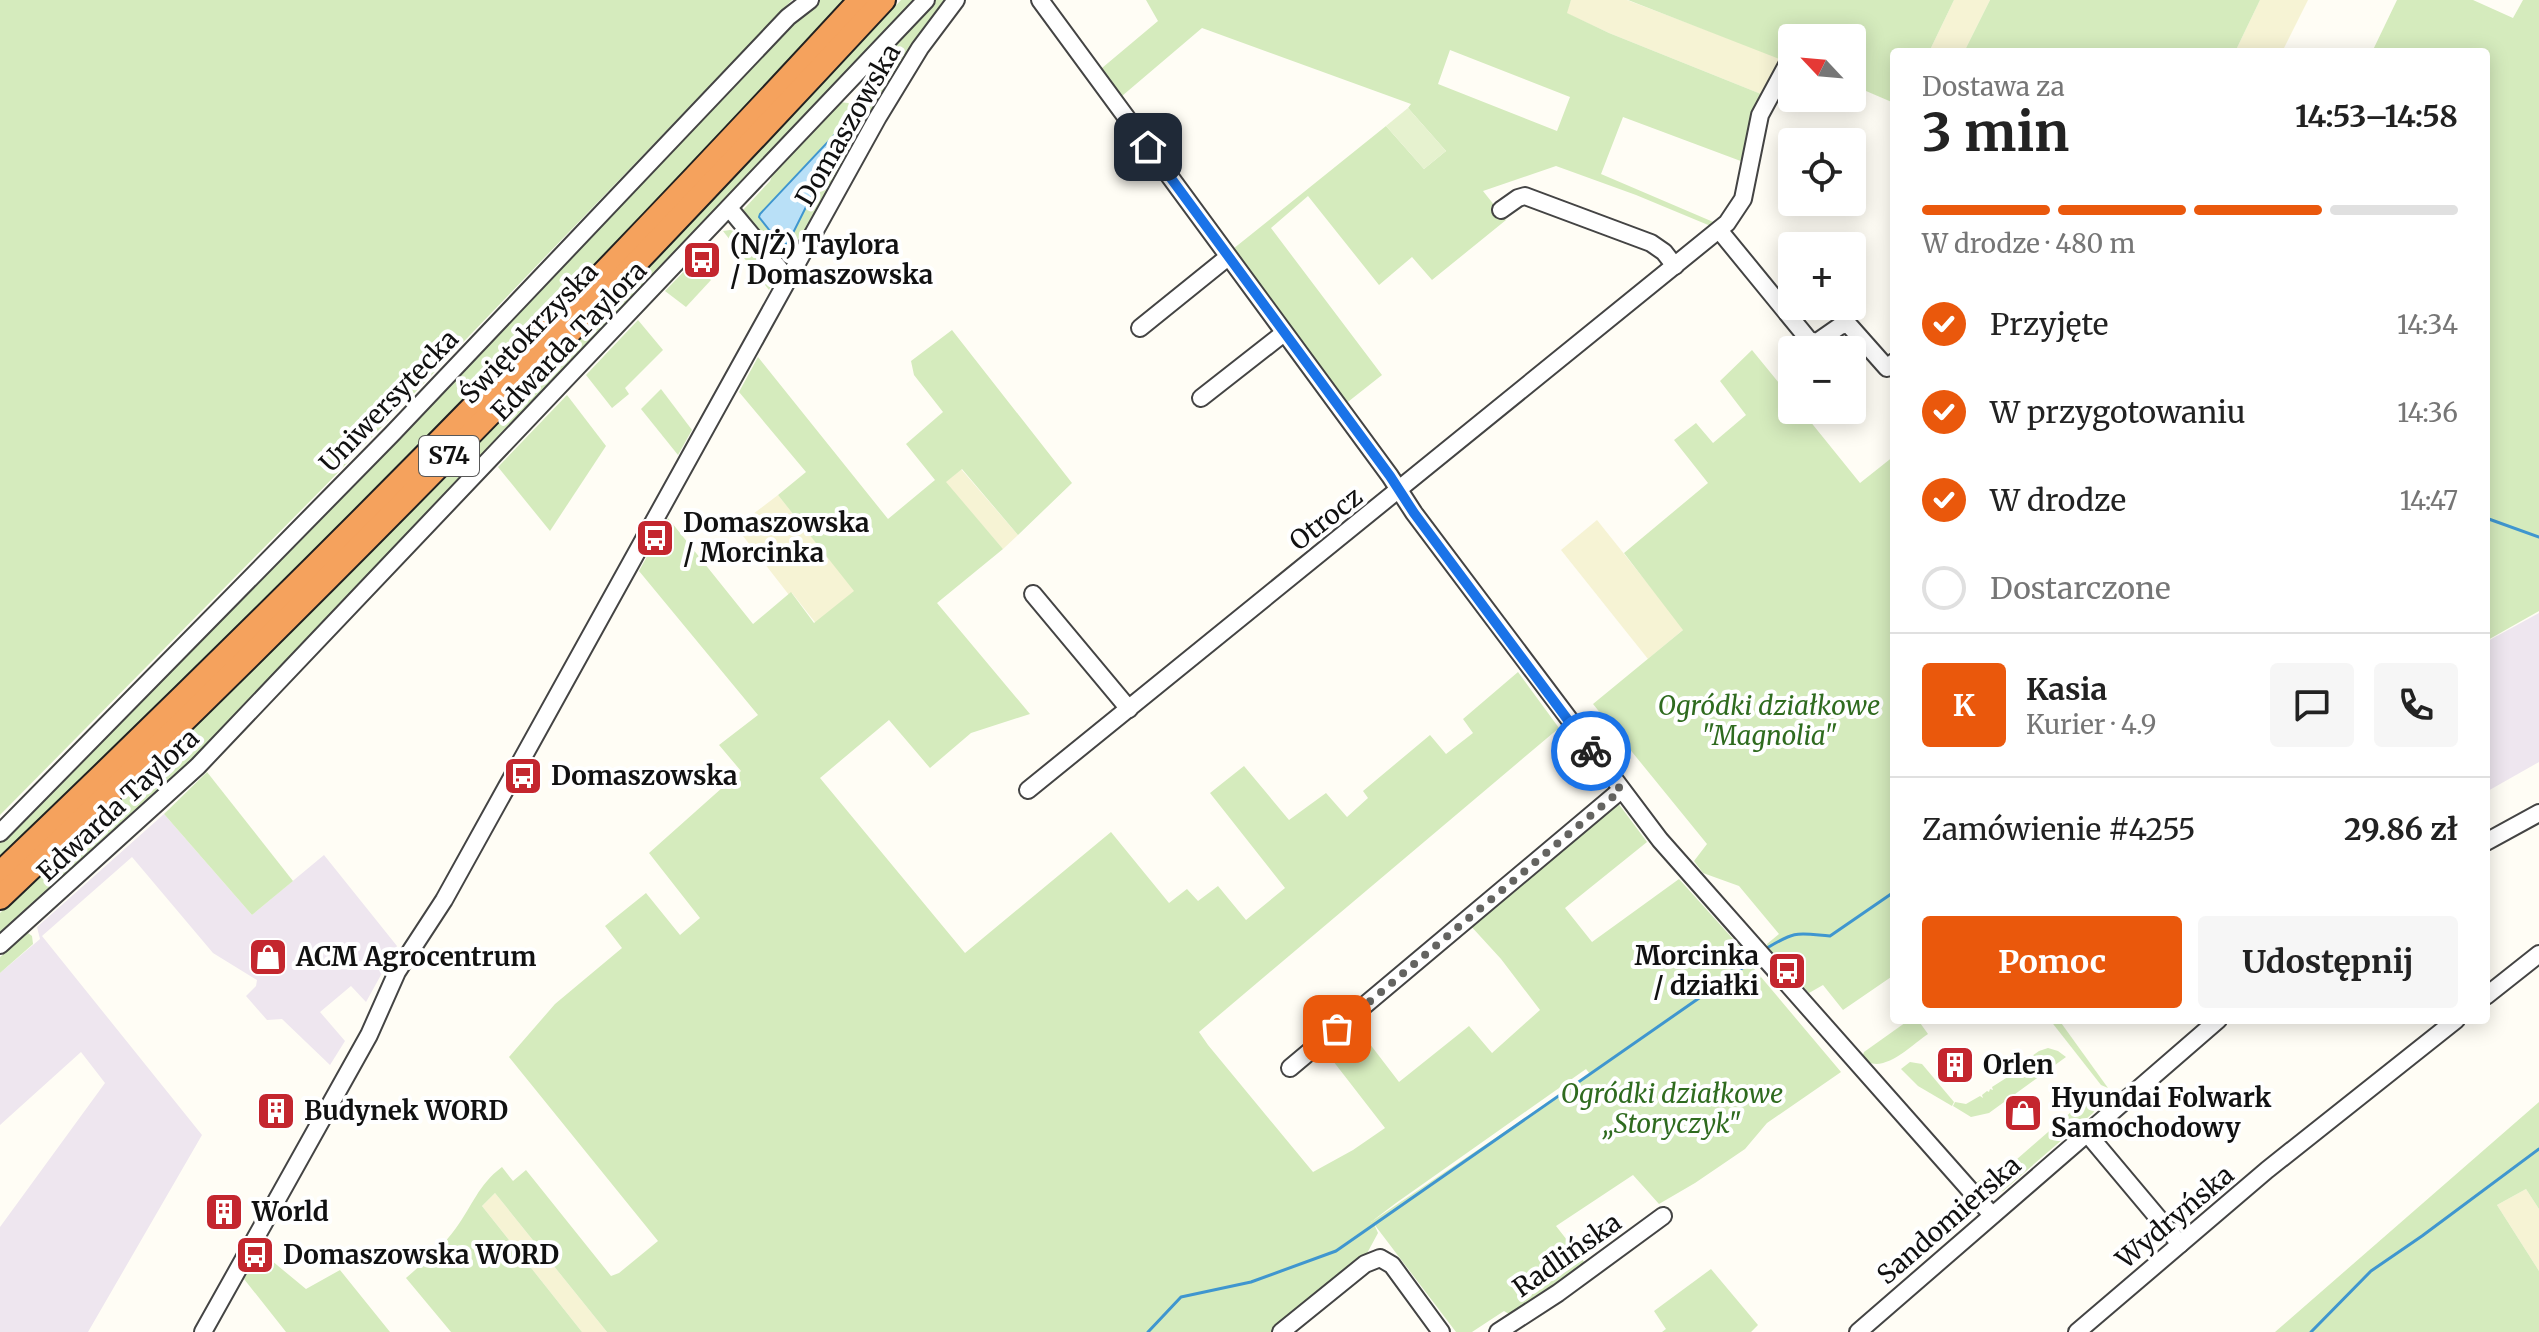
<!DOCTYPE html>
<html lang="pl">
<meta charset="utf-8">
<style>
:root{--surface:#fff;--page:#f6f6f6;--text:#222;--muted:#767676;--line:#e0e0e0;--accent:#ea580c}
body{margin:0;font-family:Merriweather,serif;background:var(--page);color:var(--text);height:100vh;display:flex;flex-direction:column;font-size:30px;white-space:nowrap}
*{box-sizing:border-box;margin:0}
p{font-size:26px;color:var(--muted)}
.icon{flex:none;width:44px;height:44px;fill:none;stroke:currentColor;stroke-width:2;stroke-linecap:round;stroke-linejoin:round}
.map{position:relative;flex:1;overflow:hidden}
.panel{position:absolute;left:1890px;top:48px;width:600px;height:976px;display:flex;flex-direction:column;background:var(--surface);border-radius:8px;box-shadow:0 4px 20px #0003}
.panel>*{flex:none}
.needle{width:52px;rotate:296deg}
.fabs{position:absolute;left:1778px;top:24px;display:grid;gap:16px}
.fabs a{display:grid;place-items:center;width:88px;height:88px;border-radius:8px;background:var(--surface);box-shadow:0 4px 20px #0003;font-size:40px}
.pin{position:absolute;display:grid;place-items:center;width:68px;height:68px;color:#fff;margin:-34px;border-radius:16px;box-shadow:0 4px 12px #0006}
.courier{position:absolute;display:grid;place-items:center;width:80px;height:80px;margin:-40px;border:6px solid #1a73e8;border-radius:50%;background:#fff;color:#222;box-shadow:0 2px 10px #0007}
.overview em{font-style:normal;font-weight:700}
.overview div{display:flex;flex-direction:column-reverse}
.overview{display:flex;align-items:center;justify-content:space-between;height:136px;padding:0 32px}
h1{font-size:52px;font-weight:700;line-height:60px}
.bar{display:grid;grid-template-columns:repeat(4,1fr);gap:12px 8px;align-content:center;height:96px;padding:0 32px}
.bar i{height:10px;border-radius:6px;background:var(--line)}
.bar .active{background:var(--accent)}
.bar p{grid-column:span 4}
.line{display:flex;align-items:center;gap:20px;padding:0 32px;border-top:2px solid var(--line)}
.line div{flex:1}
.round{display:grid;place-items:center;flex:none;width:84px;height:84px;border-radius:8px;background:var(--page)}
ol{padding:0 32px;list-style:none}
li{display:flex;align-items:center;gap:24px;height:88px}
li p{margin-inline-start:auto}
li .icon{padding:8px;border-radius:50%;background:var(--accent);color:#fff;stroke-width:4}
li:last-child{color:var(--muted)}
li i{width:44px;height:44px;border:4px solid var(--line);border-radius:50%}
.action{display:flex;gap:16px;margin-top:auto;padding:16px 32px}
.action a{flex:1;height:92px;border-radius:8px;background:var(--accent);color:#fff;font-size:32px;font-weight:700;line-height:92px;text-align:center}
.action a+a{background:var(--page);color:var(--text)}
.map>svg:first-child{display:block}
.industrial{fill:#eee6ef}
.farmland{fill:#f6f3d4}
.green{fill:#d5ebbd;fill-rule:evenodd}
.pitch{fill:#e6f2cf}
.water{fill:#b9e0f7;stroke:#3f96cf;stroke-width:2}
.lines{fill:none;stroke-linecap:round;stroke-linejoin:round}
.stream{stroke:#3f96cf;stroke-width:3}
.minor-casing{stroke:#444;stroke-width:20}
.highway-casing{stroke:#222;stroke-width:26}
.minor{stroke:#fff;stroke-width:16}
.highway{stroke:#f5a25d;stroke-width:22}
.done{stroke:#646461;stroke-width:8;stroke-dasharray:0 14.4}
.route{stroke:#1a73e8;stroke-width:10}
.labels{text-anchor:middle;stroke-width:8;stroke-linejoin:round;paint-order:stroke}
.shield{fill:#fff;stroke:#585858;stroke-width:2}
.shield-label{font-size:24px;font-weight:bold;fill:#111}
.street-label{font-size:26px;fill:#111;stroke:#fff}
.poi-label{font-size:26px;font-weight:bold;fill:#111;stroke:#fff;text-anchor:start}
.park-label{font-size:26px;font-style:italic;fill:#2f6b1f;stroke:#fff}
</style>
<div class="map">
<svg width="2539" height="1332" viewBox="0 0 2539 1332">
<rect width="100%" height="100%" fill="#fffdf5"/>
<!-- industrial -->
<g class="industrial">
<polygon points="2539,613 2539,762 2486,792 2486,642"/>
<polygon points="164,814 252,915 324,855 397,946 366,1002 351,986 320,1012 345,1041 330,1065 282,1019 267,1020 246,996 256,986 257,980 213,953 132,857 42,936 202,1135 88,1332 0,1332 0,1227 105,1083 81,1052 0,1125 0,973 40,939 37,927"/>
</g>
<!-- farmland -->
<g class="farmland">
<polygon points="1571,0 1627,0 1785,60 1766,96 1609,33 1566,13"/>
<polygon points="1954,0 1990,0 1964,52 1929,52"/>
<polygon points="2260,0 2308,0 2282,52 2235,52"/>
<polygon points="961,469 1018,535 1003,549 945,482"/>
<polygon points="778,495 855,591 930,768 792,593 789,595 736,527"/>
<polygon points="1597,520 1684,629 1648,659 1561,550"/>
<polygon points="2526,1189 2539,1209 2539,1271 2497,1205"/>
<polygon points="495,1193 607,1332 582,1332 482,1206"/>
</g>
<!-- green -->
<g class="green">
<polygon points="0,0 792,0 324,487 0,815"/>
<polygon points="818,0 849,0 667,193 256,614 0,860 0,839 791,22"/>
<path d="M901 0H919L208 747 0 938V913C312 620 609 313 901 0Z"/>
<polygon points="933,0 950,0 793,258 781,260 743,210 770,181 775,168 839,102 848,103 857,109 870,96 863,86 862,76"/>
<path d="M1146 0H1571L1567 13 1609 33 1766 96C1749 117 1748 137 1746 163L1623 117 1601 174 1718 224 1713 227 1636 195 1556 166 1483 191 1506 220 1432 280 1412 257 1379 285 1308 196 1271 228 1382 375 1344 405 1233 249 1386 126 1424 169 1446 151 1408 108 1411 104 1202 28 1122 96 1102 68 1158 21ZM1450 50 1570 97 1557 131 1438 84Z"/>
<polygon points="1628,0 1954,0 1929,52 1894,52 1894,103 1852,85 1852,38 1792,38 1792,64"/>
<polygon points="1990,0 2260,0 2235,52 1964,52"/>
<polygon points="2397,0 2473,0 2513,18 2523,0 2539,0 2539,611 2486,641 2486,52 2372,52"/>
<path d="M730 230C742 232 768 265 771 278 773 284 772 284 769 290L723 231Z"/>
<polygon points="691,264 711,280 686,307 665,291"/>
<polygon points="638,320 663,350 625,388 629,394 612,408 586,375"/>
<path d="M952 330 1072 483 1018 535 962 469 946 482 1003 549 937 603 1030 714 971 733 930 768 889 720 820 778 965 953 1111 832 1169 903 1187 889 1198 901 1218 886 1246 920 1285 888 1210 793 1244 766 1289 820 1326 793 1347 817 1368 798 1363 791 1430 735 1446 754 1473 733 1463 719 1518 672 1559 728 1199 1032 1208 1045 1313 1172 1353 1150 1385 1128 1323 1048 1353 1022 1399 1082 1469 1026 1492 1053 1540 1010 1501 959 1469 924 1615 799 1647 842 1565 908 1592 942 1679 879 1752 960 1742 968 1750 964 1841 1072 1767 1123 1745 1149 1695 1183 1659 1204 1633 1175 1556 1226 1585 1263 1509 1314 1504 1311 1472 1332H1456L1374 1224 1378 1233 1365 1257 1273 1332H607L495 1193 482 1206 582 1332H451L406 1278C424 1262 442 1248 456 1228 473 1205 478 1185 502 1167L513 1181 526 1170 611 1276 619 1273 658 1241 509 1057 555 1004 622 948 605 926 646 893 680 935 700 918 649 853 741 771 719 745 758 715 639 571 668 518 753 624 791 592 814 623 854 591 778 495 806 472 739 392 758 357 888 519 935 480 906 444 943 412 914 375 911 361ZM1586 1069 1590 1074 1371 1222 1396 1203Z"/>
<polygon points="1752,350 1792,399 1792,410 1801,410 1860,483 1894,456 1894,975 1843,1010 1823,985 1809,993 1767,948 1767,944 1779,934 1739,886 1703,873 1694,861 1707,844 1593,704 1683,630 1624,553 1708,483 1674,440 1696,423 1713,443 1746,415 1720,381"/>
<polygon points="661,389 692,430 678,455 641,409"/>
<polygon points="567,395 606,446 550,531 498,467"/>
<polygon points="207,772 293,881 252,915 164,814"/>
<polygon points="28,933 32,936 33,944 0,973 0,957"/>
<path d="M1909 1020H1918L1928 1034C1911 1045 1882 1077 1862 1058L1864 1052Z"/>
<polygon points="2050,1020 2059,1020 2108,1088 2101,1085"/>
<polygon points="2048,1048 2058,1051 2066,1057 1989,1113 1971,1117 1953,1106 1955,1102 1966,1104 1980,1096 1983,1098 1982,1095 1987,1091 1989,1092 1990,1089 1993,1090 1992,1087 2014,1073 2013,1070 2039,1051"/>
<polygon points="1910,1062 1922,1064 1954,1102 1952,1106 1918,1086 1901,1069"/>
<path d="M2085 1090H2091C2097 1098 2099 1104 2093 1113L2003 1191 1988 1193 1975 1183 1985 1177 1993 1180 2086 1099 2081 1093Z"/>
<polygon points="2539,1102 2539,1209 2526,1189 2497,1205 2539,1271 2539,1332 2275,1332"/>
<polygon points="260,1251 306,1289 340,1270 390,1332 286,1332 244,1279"/>
<polygon points="1711,1269 1758,1325 1751,1332 1662,1332 1666,1329 1654,1311"/>
</g>
<!-- pitch -->
<polygon class="pitch" points="1408,108 1446,151 1424,169 1386,126"/>
<!-- water -->
<polygon class="water" points="838,131 842,132 843,141 824,171 788,243 782,246 759,217 760,214"/>
<g class="lines">
<!-- stream -->
<g class="stream">
<polyline points="2486,518 2539,537"/>
<path d="M1767 948C1797 930 1797 933 1830 936L1894 892"/>
<polyline points="1148,1332 1181,1297 1251,1282 1336,1251 1748,964"/>
<polyline points="2311,1332 2371,1271 2422,1236 2539,1149"/>
</g>
<!-- minor casing -->
<g class="minor-casing">
<g id="minor">
<polyline points="1040,0 1390,476 1414,513 1660,840 1992,1215"/>
<polyline points="729,208 788,279"/>
<polyline points="1501,210 1518,198 1525,196 1651,243 1664,252 1675,266"/>
<polyline points="1719,230 1809,340 1817,342 1840,326 1848,324 1887,368 1894,362"/>
<polyline points="1140,328 1228,257"/>
<polyline points="1201,398 1284,333"/>
<polyline points="1033,594 1129,709"/>
<polyline points="1028,790 1727,223 1743,199 1760,115 1788,63"/>
<polyline points="0,833 392,434 788,17 810,0"/>
<polyline points="2486,842 2539,813"/>
<polyline points="0,945 198,766 926,0"/>
<polyline points="2486,996 2539,954"/>
<polyline points="1290,1068 1621,790"/>
<polyline points="2086,1132 2180,1244"/>
<polyline points="203,1332 369,1035 397,972 444,900 878,117 920,48 956,0"/>
<polyline points="1281,1332 1365,1264 1380,1258 1392,1265 1441,1332"/>
<polyline points="1498,1332 1558,1293 1663,1216"/>
<polyline points="1858,1332 2218,1020"/>
<polyline points="2077,1332 2267,1170 2456,1020"/>
</g>
</g>
<!-- highway casing -->
<g class="highway-casing">
<g id="highway">
<path d="M0 873C295 591 583 301 860 0"/>
<path d="M0 898C305 609 598 308 884 0"/>
</g>
</g>
<!-- minor -->
<use href="#minor" class="minor"/>
<!-- highway -->
<use href="#highway" class="highway"/>
</g>
<g class="lines">
<!-- done -->
<polyline class="done" points="1337,1029 1621,790 1591,751"/>
<!-- route -->
<polyline class="route" points="1148,147 1390,476 1414,513 1591,751"/>
</g>
<!-- icons -->
<defs>
<g id="bus-square" transform="scale(2)"><rect x="-9" y="-9" width="18" height="18" rx="4" fill="#c4262e" stroke="#fff"/><path d="M-5-6H5V4H4V6H2V4H-2V6H-4V4H-5ZM-3.5-4V0h7V-4ZM-3.5 1.2v1.5H-2V1.2ZM2 1.2v1.5H3.5V1.2Z" fill="#fff"/></g>
<g id="shop-square" transform="scale(2)"><rect x="-9" y="-9" width="18" height="18" rx="4" fill="#c4262e" stroke="#fff"/><path d="M-5-2.5h2.3a2.7 3.5 0 0 1 5.4 0H5L5.5 6h-11ZM-1.5-2.5h3a1.5 2.3 0 0 0-3 0Z" fill="#fff"/></g>
<g id="building-square" transform="scale(2)"><rect x="-9" y="-9" width="18" height="18" rx="4" fill="#c4262e" stroke="#fff"/><path d="M-4-6H4V6H1V3H-1V6H-4ZM-2.5-4.3h1.7v1.8h-1.7ZM.8-4.3h1.7v1.8H.8ZM-2.5-1h1.7V.8h-1.7ZM.8-1h1.7V.8H.8Z" fill="#fff"/></g>
</defs>
<g fill-rule="evenodd">
<use href="#bus-square" x="702" y="260"/>
<use href="#bus-square" x="655" y="538"/>
<use href="#bus-square" x="523" y="776"/>
<use href="#shop-square" x="268" y="957"/>
<use href="#bus-square" x="1787" y="971"/>
<use href="#building-square" x="1955" y="1065"/>
<use href="#building-square" x="276" y="1111"/>
<use href="#shop-square" x="2023" y="1113"/>
<use href="#building-square" x="224" y="1212"/>
<use href="#bus-square" x="255" y="1255"/>
</g>
<g class="labels">
<!-- shield labels -->
<rect class="shield" x="419" y="436" width="60" height="40" rx="6"/>
<g class="shield-label">
<text x="449" y="464">S74</text>
</g>
<!-- street labels -->
<g class="street-label">
<text transform="translate(848 125) rotate(-60)" y="9">Domaszowska</text>
<text transform="translate(529 333) rotate(-46)" y="9">Świętokrzyska</text>
<text transform="translate(569 341) rotate(-46)" y="9">Edwarda Taylora</text>
<text transform="translate(389 401) rotate(-46)" y="9">Uniwersytecka</text>
<text transform="translate(1326 519) rotate(-38)" y="9">Otrocz</text>
<text transform="translate(118 805) rotate(-43)" y="9">Edwarda Taylora</text>
<text transform="translate(2175 1217) rotate(-40)" y="9">Wydryńska</text>
<text transform="translate(1949 1220) rotate(-41)" y="9">Sandomierska</text>
<text transform="translate(1567 1255) rotate(-35)" y="9">Radlińska</text>
</g>
<!-- poi labels -->
<g class="poi-label">
<text x="730" y="254">(N/Ż) Taylora<tspan x="730" dy="30">/ Domaszowska</tspan></text>
<text x="683" y="532">Domaszowska<tspan x="683" dy="30">/ Morcinka</tspan></text>
<text x="551" y="785">Domaszowska</text>
<text x="1759" y="965" text-anchor="end">Morcinka<tspan x="1759" dy="30">/ działki</tspan></text>
<text x="296" y="966">ACM Agrocentrum</text>
<text x="1983" y="1074">Orlen</text>
<text x="2051" y="1107">Hyundai Folwark<tspan x="2051" dy="30">Samochodowy</tspan></text>
<text x="304" y="1120">Budynek WORD</text>
<text x="252" y="1221">World</text>
<text x="283" y="1264">Domaszowska WORD</text>
</g>
<!-- park labels -->
<g class="park-label">
<text x="1769" y="715">Ogródki działkowe<tspan x="1769" dy="30">"Magnolia"</tspan></text>
<text x="1672" y="1103">Ogródki działkowe<tspan x="1672" dy="30">,,Storyczyk"</tspan></text>
</g>
</g>
</svg>
<div class="fabs">
<a><svg class="needle" viewBox="-14 -14 28 28"><path d="M0-13l5 13h-10z" fill="#e53935"/><path d="M0 13l5-13h-10z" fill="#767676"/></svg></a>
<a><svg class="icon" aria-label="locate" viewBox="0 0 24 24"><circle cx="12" cy="12" r="6"/><path d="M12 2v4M12 18v4M2 12h4M18 12h4"/></svg></a>
<a>+</a>
<a>−</a>
</div>
<div class="pin" style="left:1337px;top:1029px;background:#ea580c"><svg class="icon" aria-label="bag" viewBox="0 0 24 24"><path d="M5 8h14l-1 12H6zM9 8a3 3 0 0 1 6 0"/></svg></div>
<div class="pin" style="left:1148px;top:147px;background:#1f2937"><svg class="icon" aria-label="home" viewBox="0 0 24 24"><path d="M3 11l9-7 9 7M6 9v11h12V9"/></svg></div>
<div class="courier" style="left:1591px;top:751px"><svg class="icon" aria-label="bike" viewBox="0 0 24 24"><circle cx="6" cy="16" r="4"/><circle cx="18" cy="16" r="4"/><path d="M6 16l4-8h5l3 8M10 8l3 8H6M13 5h3"/></svg></div>
<section class="panel">
<div class="overview"><div><h1>3 min</h1><p>Dostawa za</p></div><em>14:53–14:58</em></div>
<div class="bar"><i class="active"></i><i class="active"></i><i class="active"></i><i></i><p>W drodze · 480 m</p></div>
<ol>
<li><svg class="icon" aria-label="check" viewBox="0 0 24 24"><path d="M5 12l5 5 9-10"/></svg>Przyjęte<p>14:34</p></li>
<li><svg class="icon" aria-label="check" viewBox="0 0 24 24"><path d="M5 12l5 5 9-10"/></svg>W przygotowaniu<p>14:36</p></li>
<li><svg class="icon" aria-label="check" viewBox="0 0 24 24"><path d="M5 12l5 5 9-10"/></svg>W drodze<p>14:47</p></li>
<li><i></i>Dostarczone</li>
</ol>
<div class="line" style="height:144px"><b class="round" style="background:var(--accent);color:#fff">K</b><div><b>Kasia</b><p>Kurier · 4.9</p></div><a class="round"><svg class="icon" aria-label="chat" viewBox="0 0 24 24"><path d="M4 5h16v11H9l-5 4z"/></svg></a><a class="round"><svg class="icon" aria-label="phone" viewBox="0 0 24 24"><path d="M5 4h4l2 5-3 2q2 4 5 5l2-3 5 2v4C11 20 4 13 5 4z"/></svg></a></div>
<div class="line" style="height:104px"><div>Zamówienie #4255</div><b>29.86 zł</b></div>
<div class="action"><a>Pomoc</a><a>Udostępnij</a></div>
</section>
</div>
